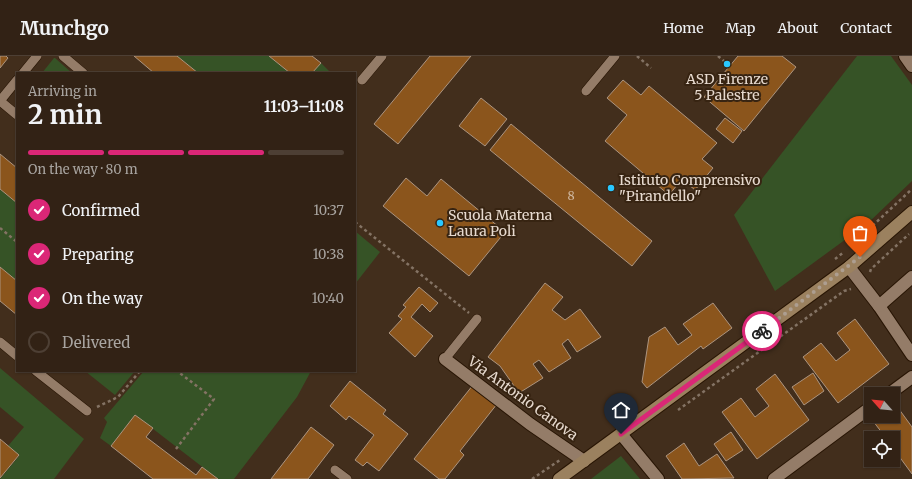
<!DOCTYPE html>
<meta charset="utf-8">
<style>
:root{--surface:#322215;--page:#3a2a1e;--text:#f1f3f6;--muted:#a8a4a0;--line:#4d3f34;--accent:#db2777}
body{margin:0;font-family:Merriweather,serif;background:var(--page);color:var(--text);height:100vh;display:flex;flex-direction:column;font-size:15px;white-space:nowrap}
*{box-sizing:border-box;margin:0}
p{font-size:13px;color:var(--muted)}
.icon{flex:none;width:22px;height:22px;fill:none;stroke:currentColor;stroke-width:2;stroke-linecap:round;stroke-linejoin:round}
.map{position:relative;flex:1;overflow:hidden}
.sheet{position:absolute;left:16px;top:16px;width:340px;height:300px;display:flex;flex-direction:column;background:var(--surface);border-radius:0px;box-shadow:0 1px 3px #0004,0 0 0 1px var(--line)}
.sheet>*{flex:none}
.needle{width:26px;rotate:297deg}
.controls{position:absolute;left:864px;top:331px;display:grid;gap:8px}
.controls a{display:grid;place-items:center;width:36px;height:36px;border-radius:0px;background:var(--surface);box-shadow:0 1px 3px #0004,0 0 0 1px var(--line);font-size:20px}
.pin{position:absolute;display:grid;place-items:center;width:34px;height:34px;color:#fff;margin:-41px -17px;border-radius:50% 50% 50% 0;rotate:-45deg;box-shadow:0 0 4px #0007}
.pin .icon{rotate:45deg}
.courier{position:absolute;display:grid;place-items:center;width:40px;height:40px;margin:-20px;border:3px solid #db2777;border-radius:50%;background:#fff;color:#222;box-shadow:0 1px 5px #0007}
.head em{font-style:normal;font-weight:700}
.head div{display:flex;flex-direction:column-reverse}
.head{display:flex;align-items:center;justify-content:space-between;height:68px;padding:0 12px}
h1{font-size:26px;font-weight:700;line-height:30px}
.bar{display:grid;grid-template-columns:repeat(4,1fr);gap:6px 4px;align-content:center;height:48px;padding:0 12px}
.bar i{height:5px;border-radius:3px;background:var(--line)}
.bar .selected{background:var(--accent)}
.bar p{grid-column:span 4}
ol{padding:0 12px;list-style:none}
li{display:flex;align-items:center;gap:12px;height:44px}
li p{margin-inline-start:auto}
li .icon{padding:4px;border-radius:50%;background:var(--accent);color:#fff;stroke-width:4}
li:last-child{color:var(--muted)}
li i{width:22px;height:22px;border:2px solid var(--line);border-radius:50%}
header{display:flex;align-items:center;gap:24px;box-sizing:border-box;height:56px;padding:0 20px;background:var(--surface);border-bottom:1px solid var(--line)}
header strong{font-size:19px}
nav{display:flex;gap:22px;margin-inline-start:auto;font-size:14px}
.map>svg:first-child{display:block}
.green{fill:#365326}
.building{fill:#8b551c;stroke:#ac947f}
.lines{fill:none;stroke-linecap:round;stroke-linejoin:round}
.lane-casing{stroke:#281504;stroke-width:10}
.street-casing{stroke:#281504;stroke-width:14}
.secondary-casing{stroke:#281504;stroke-width:14}
.path{stroke:#847364;stroke-width:2.5;stroke-dasharray:3 3;stroke-linecap:butt}
.lane{stroke:#947c68;stroke-width:9}
.street{stroke:#947c68;stroke-width:12}
.secondary{stroke:#9b815f;stroke-width:12}
.done{stroke:#ad9e90;stroke-width:4;stroke-dasharray:0 7.2}
.route{stroke:#db2777;stroke-width:5}
.poi-dot{fill:#29c8ff;stroke:#372412;stroke-width:1.5}
.labels{text-anchor:middle;stroke-width:4;stroke-linejoin:round;paint-order:stroke}
.number-label{font-size:12px;fill:#d0b9a2}
.poi-label{font-size:14px;fill:#e7dacf;stroke:#372412;text-anchor:start}
.street-label{font-size:14px;fill:#e7dacf;stroke:#372412}
</style>
<header>
<strong>Munchgo</strong>
<nav><a>Home</a><a>Map</a><a>About</a><a>Contact</a></nav>
</header>
<div class="map">
<svg width="912" height="423" viewBox="0 0 912 423">
<rect width="100%" height="100%" fill="#422e1c"/>
<!-- green -->
<g class="green">
<polygon points="177,0 269,0 290,17 198,17"/>
<polygon points="857,0 891,0 912,29 912,125 868,167 775,235 734,159"/>
<polygon points="54,2 55,2 72,17 42,17"/>
<polygon points="321,7 331,17 312,17"/>
<polygon points="0,133 17,147 17,225 0,211"/>
<polygon points="355,175 380,196 355,228"/>
<polygon points="0,312 84,383 54,423 0,423 19,400 8,390 24,371 0,351"/>
<polygon points="85,315 135,315 115,339"/>
<polygon points="144,315 311,315 297,341 234,423 218,423 135,359 111,390 100,382 107,366 104,362"/>
<polygon points="621,400 640,423 591,423"/>
</g>
<!-- building -->
<g class="building">
<polygon points="0,0 6,0 8,2 0,12"/>
<polygon points="134,0 177,0 198,17 154,17"/>
<polygon points="269,0 312,0 321,7 312,17 290,17"/>
<polygon points="430,0 471,0 398,88 374,68"/>
<polygon points="738,0 782,0 796,11 744,75 704,41"/>
<polygon points="623,24 641,39 649,30 717,87 702,103 713,112 695,134 682,123 669,139 605,85 627,59 607,42"/>
<polygon points="481,42 507,63 485,90 459,70"/>
<polygon points="725,62 742,75 733,87 716,73"/>
<polygon points="511,68 652,185 632,210 490,94"/>
<polygon points="0,98 17,112 17,147 0,133"/>
<polygon points="406,122 427,140 441,123 505,176 469,220 383,150"/>
<polygon points="0,211 17,225 17,259 0,245"/>
<polygon points="545,227 563,241 552,254 565,264 580,253 601,281 577,296 568,283 562,288 571,302 549,316 539,304 533,308 543,322 519,337 500,310 488,301"/>
<polygon points="419,231 438,247 430,256 422,248 411,261 433,280 415,301 389,277 402,263 398,260 406,251 403,249"/>
<polygon points="713,247 732,272 703,293 701,290 647,332 642,326 649,281 665,271 678,289 692,279 683,268"/>
<polygon points="855,263 889,308 838,347 803,301 821,287 836,305 850,294 837,277"/>
<polygon points="813,317 824,335 804,349 792,331"/>
<polygon points="775,318 809,364 757,403 722,356 741,342 755,361 769,350 756,333"/>
<polygon points="350,325 386,354 383,358 408,378 379,415 367,406 363,410 355,404 374,379 349,360 346,364 330,350"/>
<polygon points="473,329 497,348 460,395 464,399 445,423 439,423 414,403"/>
<polygon points="896,349 912,371 912,418 893,392 893,382 886,382 873,365 880,360 893,360 893,350"/>
<polygon points="135,359 153,372 146,381 196,419 202,411 218,423 153,423 111,390"/>
<polygon points="311,371 334,389 308,423 271,423"/>
<polygon points="731,376 743,394 726,405 714,388"/>
<polygon points="0,383 19,399 0,422"/>
<polygon points="684,387 699,410 717,398 734,422 682,423 666,400"/>
</g>
<g class="lines">
<!-- lane casing -->
<g class="lane-casing">
<g id="lane">
<polyline points="63,0 83,17"/>
<polyline points="23,17 37,0"/>
<polyline points="362,24 382,0"/>
<polyline points="586,35 615,0"/>
<polyline points="0,45 17,24"/>
<polyline points="0,45 17,59"/>
<polyline points="0,286 17,300"/>
<polyline points="445,303 477,263"/>
<polyline points="36,315 87,355"/>
<polyline points="335,414 347,423"/>
</g>
</g>
<!-- street casing -->
<g class="street-casing">
<g id="street">
<polyline points="905,0 912,10"/>
<polyline points="849,211 879,250 912,299"/>
<polyline points="879,250 912,221"/>
<polyline points="445,303 530,368 584,405"/>
<polyline points="889,338 912,321"/>
<polyline points="621,378 658,423"/>
<polyline points="774,423 871,351"/>
</g>
</g>
<!-- secondary casing -->
<g class="secondary-casing">
<polyline id="secondary" points="559,423 849,211 912,156"/>
</g>
<!-- path -->
<g class="path">
<polyline points="637,0 651,12"/>
<polyline points="718,0 730,10"/>
<polyline points="355,166 469,257"/>
<polyline points="0,172 17,186"/>
<polyline points="855,186 912,133"/>
<polyline points="835,203 844,196"/>
<polyline points="870,216 871,213 909,178"/>
<polyline points="97,351 118,341 140,315"/>
<polyline points="678,354 844,235 851,233"/>
<polyline points="176,393 214,343 177,315"/>
<polyline points="532,423 560,404"/>
</g>
<!-- lane -->
<use href="#lane" class="lane"/>
<!-- street -->
<use href="#street" class="street"/>
<!-- secondary -->
<use href="#secondary" class="secondary"/>
</g>
<g class="lines">
<!-- done -->
<polyline class="done" points="762,275 860,201"/>
<!-- route -->
<polyline class="route" points="621,378 762,275"/>
</g>
<!-- markers -->
<g class="poi-dot">
<circle cx="727" cy="8" r="4"/>
<circle cx="611" cy="132" r="4"/>
<circle cx="440" cy="167" r="4"/>
</g>
<g class="labels">
<!-- number labels -->
<g class="number-label">
<text x="571" y="144">8</text>
</g>
<!-- poi labels -->
<g class="poi-label">
<text x="727" y="28" text-anchor="middle">ASD Firenze<tspan x="727" dy="16">5 Palestre</tspan></text>
<text x="619" y="129">Istituto Comprensivo<tspan x="619" dy="16">"Pirandello"</tspan></text>
<text x="448" y="164">Scuola Materna<tspan x="448" dy="16">Laura Poli</tspan></text>
</g>
<!-- street labels -->
<g class="street-label">
<text transform="translate(523 342) rotate(36)" y="5">Via Antonio Canova</text>
</g>
</g>
</svg>
<div class="controls">
<a><svg class="needle" viewBox="-14 -14 28 28"><path d="M0-13l5 13h-10z" fill="#e53935"/><path d="M0 13l5-13h-10z" fill="#a8a4a0"/></svg></a>
<a><svg class="icon" aria-label="locate" viewBox="0 0 24 24"><circle cx="12" cy="12" r="6"/><path d="M12 2v4M12 18v4M2 12h4M18 12h4"/></svg></a>
</div>
<div class="pin" style="left:860px;top:201px;background:#ea580c"><svg class="icon" aria-label="bag" viewBox="0 0 24 24"><path d="M5 8h14l-1 12H6zM9 8a3 3 0 0 1 6 0"/></svg></div>
<div class="pin" style="left:621px;top:378px;background:#1f2937"><svg class="icon" aria-label="home" viewBox="0 0 24 24"><path d="M3 11l9-7 9 7M6 9v11h12V9"/></svg></div>
<div class="courier" style="left:762px;top:275px"><svg class="icon" aria-label="bike" viewBox="0 0 24 24"><circle cx="6" cy="16" r="4"/><circle cx="18" cy="16" r="4"/><path d="M6 16l4-8h5l3 8M10 8l3 8H6M13 5h3"/></svg></div>
<section class="sheet">
<div class="head"><div><h1>2 min</h1><p>Arriving in</p></div><em>11:03–11:08</em></div>
<div class="bar"><i class="selected"></i><i class="selected"></i><i class="selected"></i><i></i><p>On the way · 80 m</p></div>
<ol>
<li><svg class="icon" aria-label="check" viewBox="0 0 24 24"><path d="M5 12l5 5 9-10"/></svg>Confirmed<p>10:37</p></li>
<li><svg class="icon" aria-label="check" viewBox="0 0 24 24"><path d="M5 12l5 5 9-10"/></svg>Preparing<p>10:38</p></li>
<li><svg class="icon" aria-label="check" viewBox="0 0 24 24"><path d="M5 12l5 5 9-10"/></svg>On the way<p>10:40</p></li>
<li><i></i>Delivered</li>
</ol>
</section>
</div>
